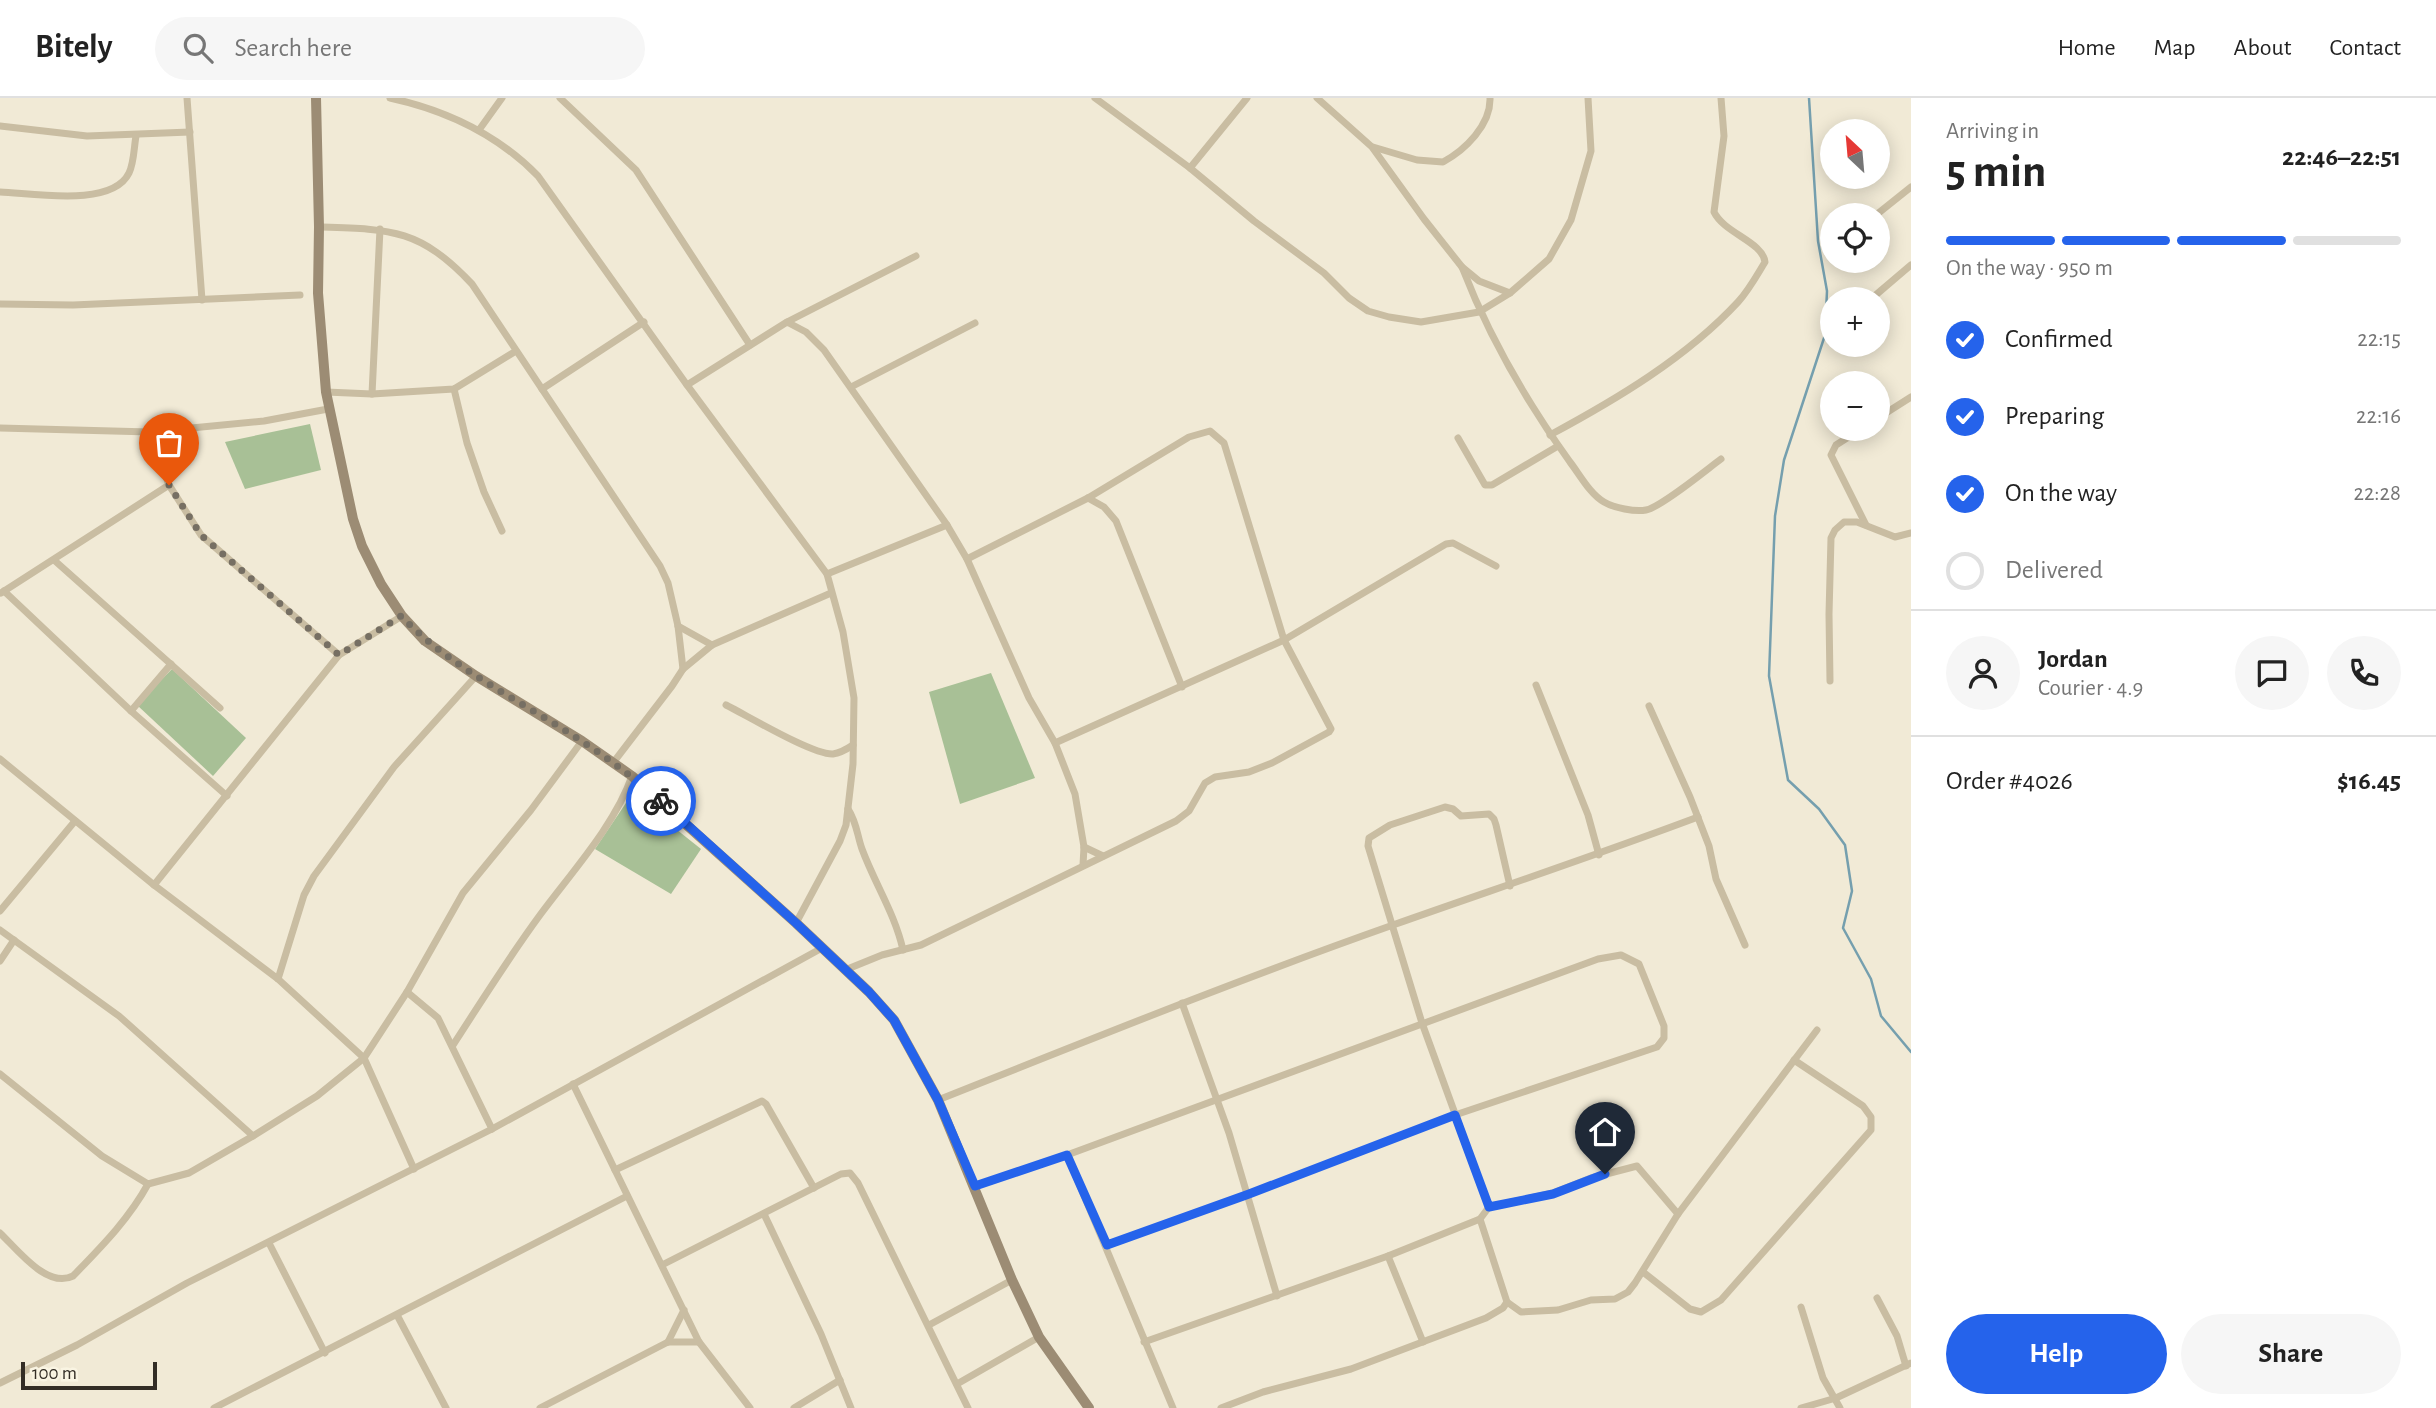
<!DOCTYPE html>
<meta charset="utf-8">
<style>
:root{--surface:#fff;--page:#f6f6f6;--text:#222;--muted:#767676;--line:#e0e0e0;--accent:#2563eb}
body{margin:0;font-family:"Alegreya Sans",sans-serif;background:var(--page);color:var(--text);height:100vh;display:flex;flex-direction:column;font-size:26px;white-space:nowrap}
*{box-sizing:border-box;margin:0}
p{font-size:23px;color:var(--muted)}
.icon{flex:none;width:38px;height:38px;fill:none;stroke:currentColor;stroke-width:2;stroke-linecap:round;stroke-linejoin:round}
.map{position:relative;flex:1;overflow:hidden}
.drawer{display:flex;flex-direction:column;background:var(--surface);width:525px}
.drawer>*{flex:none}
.needle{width:46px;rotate:334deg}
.buttons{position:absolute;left:1820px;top:21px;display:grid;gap:14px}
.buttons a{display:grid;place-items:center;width:70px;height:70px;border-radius:50%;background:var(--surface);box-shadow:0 4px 18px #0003;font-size:35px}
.scale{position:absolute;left:21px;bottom:18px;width:136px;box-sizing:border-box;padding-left:7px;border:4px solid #332d25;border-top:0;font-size:19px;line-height:24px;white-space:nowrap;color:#332d25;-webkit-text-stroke:5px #f9f4e2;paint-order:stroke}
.pin{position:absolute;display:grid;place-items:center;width:60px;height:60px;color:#fff;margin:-72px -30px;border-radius:50% 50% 50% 0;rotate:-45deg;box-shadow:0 0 7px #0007}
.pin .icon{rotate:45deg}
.courier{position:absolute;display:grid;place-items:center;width:70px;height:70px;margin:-35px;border:5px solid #2563eb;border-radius:50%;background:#fff;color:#222;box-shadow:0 2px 9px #0007}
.head em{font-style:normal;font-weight:600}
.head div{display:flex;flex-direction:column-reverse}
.head{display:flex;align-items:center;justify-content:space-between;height:119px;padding:0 35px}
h1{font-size:46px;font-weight:600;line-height:52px}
.bar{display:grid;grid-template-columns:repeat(4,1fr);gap:10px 7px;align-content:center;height:84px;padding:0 35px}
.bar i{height:9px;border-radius:5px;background:var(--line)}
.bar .active{background:var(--accent)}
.bar p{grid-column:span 4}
.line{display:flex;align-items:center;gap:18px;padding:0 35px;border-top:2px solid var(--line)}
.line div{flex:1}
.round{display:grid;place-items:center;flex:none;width:74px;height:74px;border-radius:37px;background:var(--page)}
ol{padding:0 35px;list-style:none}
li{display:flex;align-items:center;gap:21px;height:77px}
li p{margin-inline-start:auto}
li .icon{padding:7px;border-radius:50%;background:var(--accent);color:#fff;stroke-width:4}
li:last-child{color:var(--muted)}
li i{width:38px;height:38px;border:4px solid var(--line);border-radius:50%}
.primary-button{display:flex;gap:14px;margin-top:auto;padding:14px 35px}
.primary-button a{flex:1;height:80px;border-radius:42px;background:var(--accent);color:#fff;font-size:28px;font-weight:600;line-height:80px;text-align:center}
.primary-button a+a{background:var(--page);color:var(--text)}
header{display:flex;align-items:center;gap:42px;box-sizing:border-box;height:98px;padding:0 35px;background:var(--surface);border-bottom:2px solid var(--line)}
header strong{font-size:33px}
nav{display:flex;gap:38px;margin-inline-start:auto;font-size:24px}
.search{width:490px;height:63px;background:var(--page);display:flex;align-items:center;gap:18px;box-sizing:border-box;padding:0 24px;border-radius:38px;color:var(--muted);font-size:26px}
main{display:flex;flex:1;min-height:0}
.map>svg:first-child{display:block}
.green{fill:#a8c096}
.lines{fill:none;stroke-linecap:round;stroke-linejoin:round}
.stream{stroke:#759fae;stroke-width:2.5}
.street{stroke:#c9bda2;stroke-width:7}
.secondary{stroke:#9c8c74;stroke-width:10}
.done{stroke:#766f63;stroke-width:7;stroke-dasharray:0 12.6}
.route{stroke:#2563eb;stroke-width:9}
</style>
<header>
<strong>Bitely</strong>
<div class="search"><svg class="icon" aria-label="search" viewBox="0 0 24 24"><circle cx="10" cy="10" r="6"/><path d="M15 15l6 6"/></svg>Search here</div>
<nav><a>Home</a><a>Map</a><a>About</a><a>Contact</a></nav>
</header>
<main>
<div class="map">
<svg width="1911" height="1310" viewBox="0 0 1911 1310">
<rect width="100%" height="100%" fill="#f1ead6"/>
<!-- green -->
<g class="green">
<polygon points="310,326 321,372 245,391 225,344"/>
<polygon points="172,571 246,640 213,678 137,607"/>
<polygon points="991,575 1035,680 960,706 929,594"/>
<polygon points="632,696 701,751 671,796 595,751"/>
</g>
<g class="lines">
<!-- stream -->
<polyline class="stream" points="1809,0 1818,143 1827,193 1825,237 1784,362 1775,418 1769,578 1788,682 1819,711 1845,747 1852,793 1843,830 1871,881 1881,918 1911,954"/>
<!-- street -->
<g class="street">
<polyline points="187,0 202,202"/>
<path d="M390 0C445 12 498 37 538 78L687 287 827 476 843 534 854 600 853 666 846 727 840 743 796 825"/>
<polyline points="560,0 636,72 750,247"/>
<polyline points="1095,0 1190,70 1254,123 1324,175 1349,200 1368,213 1389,219 1421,224 1479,214 1510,195 1549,161 1571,122 1591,53 1588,0"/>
<polyline points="1317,0 1372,49 1424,121 1462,169 1479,183 1510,195"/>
<polyline points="0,28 87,38 190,34"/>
<polyline points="479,32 502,0"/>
<path d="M1373 49 1417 62 1443 64C1465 52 1491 27 1490 0"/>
<polyline points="1190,70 1247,0"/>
<path d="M0 94C32 95 112 110 129 75 134 65 134 49 136 38"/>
<polyline points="1876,117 1911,89"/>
<path d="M319 129C392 131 420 131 472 186L660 468 668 485 678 528 683 571 672 588 613 665"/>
<path d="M1462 169C1489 239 1526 303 1570 364 1580 377 1590 396 1604 404 1614 410 1635 414 1646 412 1661 409 1706 372 1721 361"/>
<polyline points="1871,201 1911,167"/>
<polyline points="0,206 73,207 300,197"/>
<polyline points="787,224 916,158"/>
<polyline points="687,287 787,224 806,234 824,252 947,427 967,461 1029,600 1055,645 1075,696 1084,749 1083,767"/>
<polyline points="851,289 975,225"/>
<polyline points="454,291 467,345 484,394 502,433"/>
<polyline points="542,291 644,224"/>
<polyline points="326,294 372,296 454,291 516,253"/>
<polyline points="372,296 380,131"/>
<polyline points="1878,320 1911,299"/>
<polyline points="0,330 150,334 264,323 328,311"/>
<polyline points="1861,331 1836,347 1831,357 1866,427"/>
<polyline points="150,334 169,387 201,437 339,557"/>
<path d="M1550 337C1617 301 1686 260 1738 204 1749 192 1757 177 1765 164 1763 144 1724 135 1714 114L1724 38 1721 0"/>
<polyline points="1458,340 1485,387 1492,387 1558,348"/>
<polyline points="1088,400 1104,409 1116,423 1182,589"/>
<polyline points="54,462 220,610"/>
<polyline points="827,476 947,427"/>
<polyline points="4,493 131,613 227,698"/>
<polyline points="1,495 169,387"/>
<polyline points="678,528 712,547"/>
<polyline points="683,571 712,547 831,495"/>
<polyline points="1830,583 1829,516 1831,440 1835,432 1844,424 1857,424 1895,439 1911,435"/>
<polyline points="1536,587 1588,717 1599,757"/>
<path d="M726 607C748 618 813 657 833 656 841 655 847 651 853 647"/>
<polyline points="1649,608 1690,699 1709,748 1716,781 1745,847"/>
<polyline points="131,613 171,566"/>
<polyline points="1055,645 1284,542 1446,446 1453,445 1496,468"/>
<polyline points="0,661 154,787 278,881 364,960 414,1071"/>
<path d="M848 711C857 725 857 737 862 751 875 786 895 816 903 852"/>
<polyline points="1084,749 1103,758"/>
<polyline points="154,787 339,557 402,518"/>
<polyline points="0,813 75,723"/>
<polyline points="0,832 119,918 253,1038 317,998 364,960 407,894 463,795 531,712 582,643"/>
<polyline points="0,863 14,842"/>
<polyline points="845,872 882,857 921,847 1176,723 1189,713 1205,685 1215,679 1249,674 1272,665 1329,634 1331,631 1284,542 1224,345 1210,333 1189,339 1088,400 967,461"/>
<polyline points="278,881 304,797 314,778 394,669 476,578"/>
<polyline points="407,894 438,920 492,1031"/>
<polyline points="1182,905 1229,1035 1277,1198"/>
<path d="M453 947C481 904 509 859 540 817 571 775 615 727 632 678"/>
<polyline points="0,976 102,1058 148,1086 189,1075 253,1038"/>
<polyline points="573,986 699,1244 750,1310"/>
<path d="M938 1002C1089 942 1240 881 1393 827 1495 791 1597 757 1698 719"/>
<polyline points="1067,1057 1173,1310"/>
<polyline points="615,1072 762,1003 766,1006 814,1090"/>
<polyline points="975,1088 1067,1057 1598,861 1621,857 1639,866 1664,928 1664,940 1657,949 1455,1017 1249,1096 1107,1147"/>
<polyline points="1489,1109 1422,925 1368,748 1369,740 1390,727 1445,709 1453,711 1461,718 1489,716 1494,721 1496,727 1510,788"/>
<polyline points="764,1116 821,1236 851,1310"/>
<path d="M0 1135C18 1152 47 1191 73 1178 101 1149 129 1121 148 1086"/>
<polyline points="269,1145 325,1255"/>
<polyline points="1388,1158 1423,1244"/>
<polyline points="662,1167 841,1076 850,1075 858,1085 968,1310"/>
<polyline points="1643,1174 1690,1211 1701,1214 1721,1202 1871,1032 1871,1019 1863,1008 1794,962"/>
<polyline points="1877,1200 1897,1238 1906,1268"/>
<polyline points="1507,1204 1521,1214 1558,1212 1591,1202 1615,1201 1628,1194 1635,1185 1678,1116 1817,932"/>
<polyline points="1801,1209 1823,1280 1840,1310"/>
<polyline points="397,1217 446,1310"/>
<polyline points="929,1227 1012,1182"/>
<polyline points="668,1244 684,1212"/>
<polyline points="1144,1244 1388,1158 1480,1121 1489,1109 1553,1095 1591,1080 1637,1068 1678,1116"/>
<polyline points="0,1285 77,1247 187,1185 492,1031 822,850"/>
<polyline points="957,1286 1039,1239"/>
<polyline points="214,1310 627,1098"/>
<polyline points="540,1310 668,1244 699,1244"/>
<polyline points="794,1310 840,1282"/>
<polyline points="1221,1310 1263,1294 1351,1271 1486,1220 1503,1210 1507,1204 1480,1121"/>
<polyline points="1801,1310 1836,1300 1911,1265"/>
</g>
<!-- secondary -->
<polyline class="secondary" points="316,0 319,129 318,195 326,294 353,421 362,448 381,486 402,518 425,543 476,578 582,643 632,678 796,825 869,894 894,922 938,1002 1012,1182 1039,1239 1089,1310"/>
</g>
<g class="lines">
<!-- done -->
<path class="done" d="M169 387 201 437 339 557 401 518C453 572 522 603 583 644 611 662 636 682 661 703"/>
<!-- route -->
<polyline class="route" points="661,703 796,825 869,894 894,922 938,1002 975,1088 1067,1057 1107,1147 1249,1096 1455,1017 1489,1109 1553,1096 1605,1076"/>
</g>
</svg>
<div class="buttons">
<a><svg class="needle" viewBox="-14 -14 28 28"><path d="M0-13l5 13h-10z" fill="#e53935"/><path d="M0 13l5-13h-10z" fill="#767676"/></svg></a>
<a><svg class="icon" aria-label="locate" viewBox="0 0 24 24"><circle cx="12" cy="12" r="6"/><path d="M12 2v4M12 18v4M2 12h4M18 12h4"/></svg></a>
<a>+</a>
<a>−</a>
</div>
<div class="scale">100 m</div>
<div class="pin" style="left:169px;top:387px;background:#ea580c"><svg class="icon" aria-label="bag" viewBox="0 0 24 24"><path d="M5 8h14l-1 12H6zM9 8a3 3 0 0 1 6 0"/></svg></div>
<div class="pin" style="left:1605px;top:1076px;background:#1f2937"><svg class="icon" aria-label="home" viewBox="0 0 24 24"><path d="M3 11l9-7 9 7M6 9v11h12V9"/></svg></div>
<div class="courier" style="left:661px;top:703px"><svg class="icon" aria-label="bike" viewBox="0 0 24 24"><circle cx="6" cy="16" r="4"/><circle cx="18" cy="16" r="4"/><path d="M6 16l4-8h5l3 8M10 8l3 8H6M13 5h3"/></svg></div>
</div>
<section class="drawer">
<div class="head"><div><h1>5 min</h1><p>Arriving in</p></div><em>22:46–22:51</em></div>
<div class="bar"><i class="active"></i><i class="active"></i><i class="active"></i><i></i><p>On the way · 950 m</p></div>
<ol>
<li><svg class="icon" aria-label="check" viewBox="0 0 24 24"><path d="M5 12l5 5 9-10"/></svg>Confirmed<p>22:15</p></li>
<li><svg class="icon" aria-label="check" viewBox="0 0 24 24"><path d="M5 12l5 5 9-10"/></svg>Preparing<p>22:16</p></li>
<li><svg class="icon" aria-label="check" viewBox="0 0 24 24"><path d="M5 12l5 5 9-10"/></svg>On the way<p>22:28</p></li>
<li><i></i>Delivered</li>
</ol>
<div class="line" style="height:126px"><a class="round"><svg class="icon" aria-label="person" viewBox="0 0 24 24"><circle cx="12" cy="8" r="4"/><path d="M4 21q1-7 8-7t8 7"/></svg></a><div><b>Jordan</b><p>Courier · 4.9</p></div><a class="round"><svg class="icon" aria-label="chat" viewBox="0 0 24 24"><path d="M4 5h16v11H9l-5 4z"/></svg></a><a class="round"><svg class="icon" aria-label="phone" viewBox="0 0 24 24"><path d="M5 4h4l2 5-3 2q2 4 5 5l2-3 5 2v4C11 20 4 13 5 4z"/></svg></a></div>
<div class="line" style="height:91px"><div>Order #4026</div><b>$16.45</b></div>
<div class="primary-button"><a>Help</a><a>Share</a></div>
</section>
</main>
